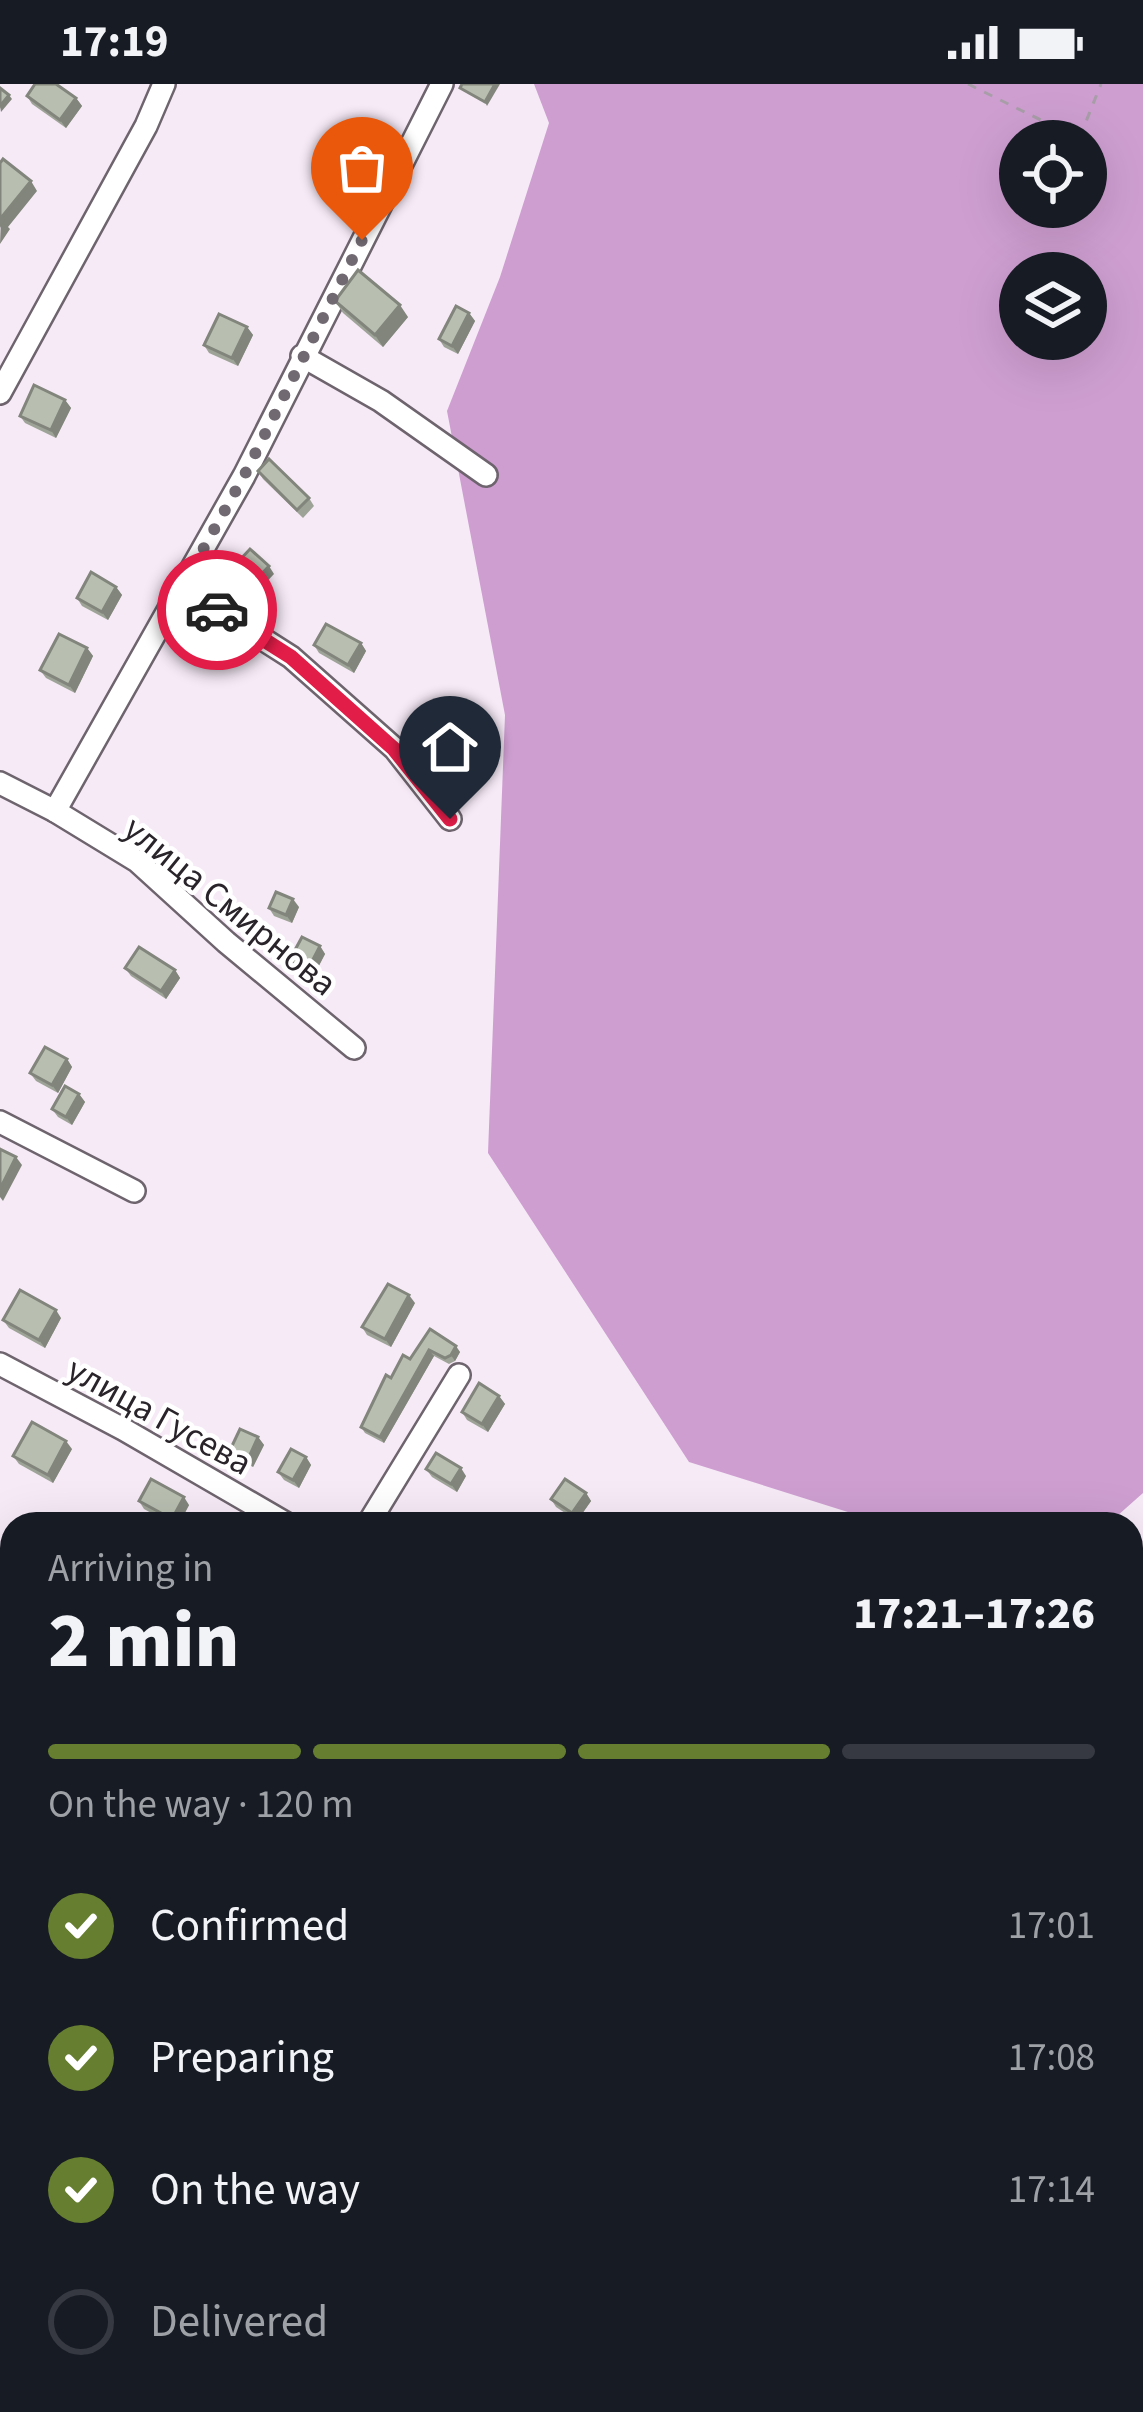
<!DOCTYPE html>
<meta charset="utf-8">
<style>
:root{--surface:#171b24;--page:#20242c;--text:#f1f3f6;--muted:#9ea1a6;--line:#363941;--accent:#667e30}
body{margin:0;font-family:"Source Sans 3",sans-serif;background:var(--page);color:var(--text);height:100vh;display:flex;flex-direction:column;font-size:45px;white-space:nowrap}
*{box-sizing:border-box;margin:0}
p{font-size:39px;color:var(--muted)}
.icon{flex:none;width:66px;height:66px;fill:none;stroke:currentColor;stroke-width:2;stroke-linecap:round;stroke-linejoin:round}
.map{position:relative;flex:1;overflow:hidden}
.drawer{position:absolute;left:0px;top:1428px;width:1143px;height:900px;display:flex;flex-direction:column;background:var(--surface);border-radius:36px 36px 0 0;box-shadow:0 12px 48px #0002}
.drawer>*{flex:none}
.fabs{position:absolute;left:999px;top:36px;display:grid;gap:24px}
.fabs a{display:grid;place-items:center;width:108px;height:108px;border-radius:50%;background:var(--surface);box-shadow:0 12px 48px #0002;font-size:60px}
.pin{position:absolute;display:grid;place-items:center;width:102px;height:102px;color:#fff;margin:-123px -51px;border-radius:50% 50% 50% 0;rotate:-45deg;box-shadow:0 0 12px #0007}
.pin .icon{rotate:45deg}
.courier{position:absolute;display:grid;place-items:center;width:120px;height:120px;margin:-60px;border:9px solid #e11d48;border-radius:50%;background:#fff;color:#222;box-shadow:0 3px 15px #0007}
.summary em{font-style:normal;font-weight:800}
.summary div{display:flex;flex-direction:column-reverse}
.summary{display:flex;align-items:center;justify-content:space-between;height:204px;padding:0 48px}
h1{font-size:78px;font-weight:800;line-height:90px}
.bar{display:grid;grid-template-columns:repeat(4,1fr);gap:18px 12px;align-content:center;height:144px;padding:0 48px}
.bar i{height:15px;border-radius:9px;background:var(--line)}
.bar .selected{background:var(--accent)}
.bar p{grid-column:span 4}
ol{padding:0 48px;list-style:none}
li{display:flex;align-items:center;gap:36px;height:132px}
li p{margin-inline-start:auto}
li .icon{padding:12px;border-radius:50%;background:var(--accent);color:#fff;stroke-width:4}
li:last-child{color:var(--muted)}
li i{width:66px;height:66px;border:6px solid var(--line);border-radius:50%}
.status{display:flex;justify-content:space-between;align-items:center;height:84px;padding:0 60px;background:var(--surface);direction:ltr}
.status svg{height:33px;fill:currentColor}
.map>svg:first-child{display:block}
.forest{fill:#ce9ed1;fill-rule:evenodd}
.lines{fill:none;stroke-linecap:round;stroke-linejoin:round}
.minor-casing{stroke:#6e646e;stroke-width:26}
.path{stroke:#a89ea8;stroke-width:3;stroke-dasharray:9 9;stroke-linecap:butt}
.minor{stroke:#fff;stroke-width:21}
.wall{fill:#9ea397}
.shaded-wall{fill:#81857b}
.building{fill:#b8beb0;stroke:#81857b;stroke-width:3}
.done{stroke:#716971;stroke-width:12;stroke-dasharray:0 21.6}
.route{stroke:#e11d48;stroke-width:15}
.labels{text-anchor:middle;stroke-width:9;stroke-linejoin:round;paint-order:stroke}
.street-label{font-size:36px;fill:#292429;stroke:#fff}
</style>
<div class="status"><b>17:19</b><svg viewBox="0 0 49 12"><path d="M0 12V9h3v3zM5 12V6h3v6zM10 12V3h3v9zM15 12V0h3v12zM26 1h20v11H26zM47 4h2v5h-2z"/></svg></div>
<div class="map">
<svg width="1143" height="2328" viewBox="0 0 1143 2328">
<rect width="100%" height="100%" fill="#f6eaf7"/>
<!-- forest -->
<path class="forest" d="M534 0H1143V1409L1108 1440H886L689 1378 488 1069 505 631 447 327 500 193 549 39ZM1020 57H1086V123H1020ZM1020 189H1086V255H1020Z"/>
<g class="lines">
<!-- minor casing -->
<g class="minor-casing">
<g id="minor">
<polyline points="302,272 381,317 486,391"/>
<polyline points="0,309 146,42 164,0"/>
<polyline points="181,503 291,573 395,665 450,735"/>
<polyline points="0,699 55,727 137,777 226,858 354,964"/>
<polyline points="55,727 244,392 442,0"/>
<polyline points="0,1038 134,1107"/>
<polyline points="0,1280 123,1345 287,1440"/>
<polyline points="368,1440 459,1291"/>
<polyline points="0,1610 12,1593"/>
<polyline points="1131,1918 1143,1907"/>
<polyline points="0,1952 12,1958"/>
<polyline points="0,2087 12,2067"/>
<polyline points="1131,2100 1139,2121 1143,2122"/>
<polyline points="132,2328 134,2316"/>
<polyline points="745,2328 755,2316"/>
</g>
</g>
<!-- path -->
<polyline class="path" points="968,0 1079,55 1101,0"/>
<!-- minor -->
<use href="#minor" class="minor"/>
</g>
<!-- wall -->
<g class="wall">
<polygon points="27,12 76,14 82,22 66,44 32,20"/>
<polygon points="335,217 408,233 383,263 343,229"/>
<polygon points="469,229 475,237 458,270 444,263 439,255"/>
<polygon points="247,243 253,251 238,282 209,269 204,261"/>
<polygon points="65,316 71,324 56,354 25,339 20,332"/>
<polygon points="258,387 309,414 314,422 303,434 263,395"/>
<polygon points="116,503 122,511 108,536 82,522 77,514"/>
<polygon points="361,559 366,567 354,589 319,569 314,561"/>
<polygon points="87,564 93,572 75,609 46,594 40,586"/>
<polygon points="299,823 292,839 274,832 269,824"/>
<polygon points="320,862 325,870 312,895 295,885 289,877"/>
<polygon points="125,884 175,886 180,894 166,915 131,892"/>
<polygon points="67,975 72,983 58,1009 36,997 30,989"/>
<polygon points="79,1010 85,1018 72,1041 58,1033 52,1025"/>
<polygon points="415,1219 391,1263 367,1251 362,1243"/>
<polygon points="61,1234 45,1264 9,1244 3,1236"/>
<polygon points="430,1245 460,1268 455,1277 449,1280 434,1272 384,1359 365,1349 361,1343 391,1294 410,1275"/>
<polygon points="499,1312 505,1320 488,1348 467,1336 462,1328"/>
<polygon points="258,1353 264,1361 253,1383 235,1374 230,1366"/>
<polygon points="72,1365 53,1399 19,1380 13,1372"/>
<polygon points="306,1373 311,1381 299,1404 284,1396 278,1388"/>
<polygon points="426,1385 466,1392 457,1408 432,1393"/>
<polygon points="586,1409 591,1417 577,1437 556,1423 551,1415"/>
<polygon points="139,1417 189,1421 179,1440 171,1440 144,1425"/>
<polygon points="817,2316 834,2316 826,2324"/>
</g>
<!-- shaded-wall -->
<g class="shaded-wall">
<polygon points="495,0 500,0 487,22 485,18"/>
<polygon points="9,11 12,15 1,28 0,22"/>
<polygon points="76,14 82,22 66,44 60,36"/>
<polygon points="31,97 37,107 8,143 10,145 0,160 1,134"/>
<polygon points="400,221 408,233 383,263 375,251"/>
<polygon points="469,229 475,237 458,270 452,262"/>
<polygon points="247,243 253,251 238,282 232,274"/>
<polygon points="65,316 71,324 56,354 51,346"/>
<polygon points="269,482 274,490 249,517 244,509"/>
<polygon points="116,503 122,511 108,536 102,528"/>
<polygon points="361,559 366,567 354,589 348,581"/>
<polygon points="87,564 93,572 75,609 69,601"/>
<polygon points="293,815 299,823 292,839 286,831"/>
<polygon points="320,862 325,870 312,895 307,887"/>
<polygon points="175,886 180,894 166,915 161,907"/>
<polygon points="67,975 72,983 58,1009 52,1001"/>
<polygon points="79,1010 85,1018 72,1041 66,1033"/>
<polygon points="16,1073 22,1081 3,1117 0,1113 0,1105"/>
<polygon points="409,1211 415,1219 391,1263 385,1255"/>
<polygon points="56,1226 61,1234 45,1264 39,1256"/>
<polygon points="456,1262 460,1268 455,1277 451,1271"/>
<polygon points="429,1266 434,1272 384,1359 380,1353"/>
<polygon points="499,1312 505,1320 488,1348 482,1340"/>
<polygon points="258,1353 264,1361 253,1383 248,1375"/>
<polygon points="66,1357 72,1365 53,1399 48,1391"/>
<polygon points="306,1373 311,1381 299,1404 293,1396"/>
<polygon points="461,1384 466,1392 457,1408 451,1400"/>
<polygon points="586,1409 591,1417 577,1437 572,1429"/>
<polygon points="184,1413 189,1421 179,1440 175,1440 172,1435"/>
<polygon points="12,1697 12,1710 0,1731 0,1717"/>
<polygon points="10,1893 12,1903 4,1916 0,1910"/>
<polygon points="11,1971 12,1987 7,1995 2,1987"/>
</g>
<!-- building -->
<g class="building">
<polygon points="35,0 56,0 76,14 60,36 27,12"/>
<polygon points="462,0 495,0 485,18 460,4"/>
<polygon points="0,4 9,11 0,22"/>
<polygon points="3,75 31,97 1,134 3,136 0,141 0,79"/>
<polygon points="358,186 400,221 375,251 335,217"/>
<polygon points="456,222 469,229 452,262 439,255"/>
<polygon points="219,230 247,243 232,274 204,261"/>
<polygon points="34,301 65,316 51,346 20,332"/>
<polygon points="269,375 309,414 297,426 258,387"/>
<polygon points="250,465 269,482 244,509 225,492"/>
<polygon points="91,488 116,503 102,528 77,514"/>
<polygon points="326,540 361,559 348,581 314,561"/>
<polygon points="59,550 87,564 69,601 40,586"/>
<polygon points="276,808 293,815 286,831 269,824"/>
<polygon points="302,853 320,862 307,887 289,877"/>
<polygon points="139,863 175,886 161,907 125,884"/>
<polygon points="45,963 67,975 52,1001 30,989"/>
<polygon points="65,1002 79,1010 66,1033 52,1025"/>
<polygon points="0,1065 16,1073 0,1105"/>
<polygon points="388,1200 409,1211 385,1255 362,1243"/>
<polygon points="20,1206 56,1226 39,1256 3,1236"/>
<polygon points="430,1245 456,1262 451,1271 445,1274 429,1266 380,1353 361,1343 386,1291 391,1294 403,1271 410,1275"/>
<polygon points="479,1299 499,1312 482,1340 462,1328"/>
<polygon points="32,1338 66,1357 48,1391 13,1372"/>
<polygon points="240,1345 258,1353 248,1375 230,1366"/>
<polygon points="291,1365 306,1373 293,1396 278,1388"/>
<polygon points="436,1369 461,1384 451,1400 426,1385"/>
<polygon points="151,1395 184,1413 172,1435 139,1417"/>
<polygon points="565,1395 586,1409 572,1429 551,1415"/>
<polygon points="3,1657 12,1662 12,1697 0,1717 0,1662"/>
<polygon points="0,1888 10,1893 0,1910"/>
<polygon points="0,1965 11,1971 2,1987 0,1986"/>
<polygon points="1143,1989 1143,2029 1138,2033 1131,2026 1131,2001"/>
<polygon points="5,2129 12,2133 12,2144 6,2154 12,2158 12,2183 0,2176 0,2137"/>
<polygon points="674,2316 683,2316 697,2327 676,2328 669,2323"/>
<polygon points="776,2319 785,2328 767,2328"/>
</g>
<g class="lines">
<!-- done -->
<polyline class="done" points="217,526 182,503 244,392 362,156"/>
<!-- route -->
<polyline class="route" points="217,526 291,573 394,665 450,735"/>
</g>
<g class="labels">
<!-- street labels -->
<g class="street-label">
<text transform="translate(231 821) rotate(39)" y="13">улица Смирнова</text>
<text transform="translate(160 1331) rotate(29)" y="13">улица Гусева</text>
</g>
</g>
</svg>
<div class="fabs">
<a><svg class="icon" aria-label="locate" viewBox="0 0 24 24"><circle cx="12" cy="12" r="6"/><path d="M12 2v4M12 18v4M2 12h4M18 12h4"/></svg></a>
<a><svg class="icon" aria-label="layers" viewBox="0 0 24 24"><path d="M12 4l9 5-9 5-9-5zM3 14l9 5 9-5"/></svg></a>
</div>
<div class="pin" style="left:362px;top:156px;background:#ea580c"><svg class="icon" aria-label="bag" viewBox="0 0 24 24"><path d="M5 8h14l-1 12H6zM9 8a3 3 0 0 1 6 0"/></svg></div>
<div class="pin" style="left:450px;top:735px;background:#1f2937"><svg class="icon" aria-label="home" viewBox="0 0 24 24"><path d="M3 11l9-7 9 7M6 9v11h12V9"/></svg></div>
<div class="courier" style="left:217px;top:526px"><svg class="icon" aria-label="car" viewBox="0 0 24 24"><path d="M5 17H2v-5l4-1 3-4h7l3 4 3 1v5h-3M9 17h6M6 11h13"/><circle cx="7" cy="17" r="2"/><circle cx="17" cy="17" r="2"/></svg></div>
<section class="drawer">
<div class="summary"><div><h1>2 min</h1><p>Arriving in</p></div><em>17:21–17:26</em></div>
<div class="bar"><i class="selected"></i><i class="selected"></i><i class="selected"></i><i></i><p>On the way · 120 m</p></div>
<ol>
<li><svg class="icon" aria-label="check" viewBox="0 0 24 24"><path d="M5 12l5 5 9-10"/></svg>Confirmed<p>17:01</p></li>
<li><svg class="icon" aria-label="check" viewBox="0 0 24 24"><path d="M5 12l5 5 9-10"/></svg>Preparing<p>17:08</p></li>
<li><svg class="icon" aria-label="check" viewBox="0 0 24 24"><path d="M5 12l5 5 9-10"/></svg>On the way<p>17:14</p></li>
<li><i></i>Delivered</li>
</ol>
</section>
</div>
